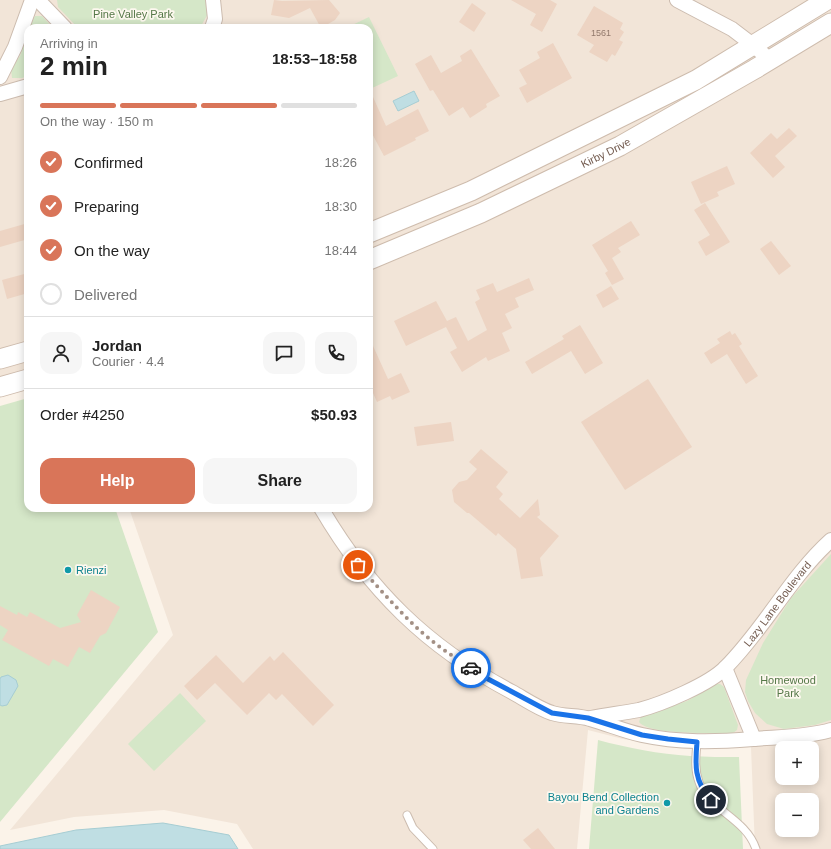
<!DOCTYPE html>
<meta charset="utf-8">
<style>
:root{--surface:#fff;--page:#f6f6f6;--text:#222;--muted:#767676;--line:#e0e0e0;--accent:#d97559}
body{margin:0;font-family:Arial,sans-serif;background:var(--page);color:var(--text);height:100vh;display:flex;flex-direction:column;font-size:15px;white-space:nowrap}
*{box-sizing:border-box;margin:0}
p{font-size:13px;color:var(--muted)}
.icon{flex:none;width:22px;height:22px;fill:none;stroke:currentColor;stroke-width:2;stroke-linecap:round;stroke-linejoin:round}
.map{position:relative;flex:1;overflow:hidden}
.sheet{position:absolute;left:24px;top:24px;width:349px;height:488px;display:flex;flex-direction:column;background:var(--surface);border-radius:12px;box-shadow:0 2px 10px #0003}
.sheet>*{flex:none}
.fabs{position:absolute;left:775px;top:741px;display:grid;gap:8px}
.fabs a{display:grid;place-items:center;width:44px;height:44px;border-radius:8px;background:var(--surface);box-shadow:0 2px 10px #0003;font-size:20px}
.pin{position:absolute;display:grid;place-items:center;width:34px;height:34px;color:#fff;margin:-17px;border:2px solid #fff;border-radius:50%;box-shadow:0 1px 4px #0007}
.courier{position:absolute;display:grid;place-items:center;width:40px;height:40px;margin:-20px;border:3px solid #1a73e8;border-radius:50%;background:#fff;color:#222;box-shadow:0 1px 5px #0007}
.overview em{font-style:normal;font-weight:700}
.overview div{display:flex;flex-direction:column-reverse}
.overview{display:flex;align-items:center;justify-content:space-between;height:68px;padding:0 16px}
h1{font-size:26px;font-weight:700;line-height:30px}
.bar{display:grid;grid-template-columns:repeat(4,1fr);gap:6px 4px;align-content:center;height:48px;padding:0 16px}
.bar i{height:5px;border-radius:3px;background:var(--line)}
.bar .on{background:var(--accent)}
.bar p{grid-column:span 4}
.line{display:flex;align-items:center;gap:10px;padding:0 16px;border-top:1px solid var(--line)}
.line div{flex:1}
.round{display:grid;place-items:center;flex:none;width:42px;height:42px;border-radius:12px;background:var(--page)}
ol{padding:0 16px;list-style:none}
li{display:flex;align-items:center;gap:12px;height:44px}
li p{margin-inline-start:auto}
li .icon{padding:4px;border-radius:50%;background:var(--accent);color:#fff;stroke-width:4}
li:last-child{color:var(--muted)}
li i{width:22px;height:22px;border:2px solid var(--line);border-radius:50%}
.button{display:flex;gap:8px;margin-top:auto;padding:8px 16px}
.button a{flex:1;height:46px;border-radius:12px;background:var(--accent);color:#fff;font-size:16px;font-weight:700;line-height:46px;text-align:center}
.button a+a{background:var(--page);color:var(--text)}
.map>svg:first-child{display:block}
.residential{fill:#f2e5d8;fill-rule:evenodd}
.green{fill:#d5e7c8}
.water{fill:#bfdee3;stroke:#a6cdd3}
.building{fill:#edd4c3}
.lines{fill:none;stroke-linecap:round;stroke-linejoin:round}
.lane-casing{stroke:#ccbcaf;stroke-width:9}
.street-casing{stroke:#ccbcaf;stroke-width:16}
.secondary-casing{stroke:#cebcad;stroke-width:21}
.lane{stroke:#fff;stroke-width:7}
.street{stroke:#fff;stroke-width:14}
.secondary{stroke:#fff;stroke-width:19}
.done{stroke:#a39085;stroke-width:4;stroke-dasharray:0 7.2}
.route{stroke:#1a73e8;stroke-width:5}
.culture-dot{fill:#0f9aa8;stroke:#fdf8ef;stroke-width:1.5}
.labels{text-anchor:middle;stroke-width:3.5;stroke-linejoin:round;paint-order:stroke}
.number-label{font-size:9px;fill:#92796c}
.park-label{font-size:11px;fill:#557848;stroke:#fdf8ef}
.street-label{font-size:11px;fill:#735b4f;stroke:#fdf8ef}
.culture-label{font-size:11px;fill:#0d838f;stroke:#fdf8ef;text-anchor:start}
</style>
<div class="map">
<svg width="831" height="849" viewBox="0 0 831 849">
<rect width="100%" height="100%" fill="#fbf3e9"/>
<!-- residential -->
<path class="residential" d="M0 0H831V849H755L751 747 689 749 623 739 588 730 577 849H253L237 824 164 810 74 817 10 830 173 635 129 508H369V28H28V379L0 386ZM782 748H812V778H782ZM782 800H812V830H782Z"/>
<!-- green -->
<g class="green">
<polygon points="57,0 207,0 210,10 200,28 78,28 58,7"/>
<polygon points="35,16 42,16 53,28 29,28"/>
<polygon points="369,17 398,76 370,89 369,28 346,28"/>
<polygon points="28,32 28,76 22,78 12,78 11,69 20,56"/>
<polygon points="28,398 28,508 115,508 158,632 0,822 0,406"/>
<polygon points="831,554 831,720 815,725 784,729 767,724 755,713 748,701 745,692 746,680 763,643 791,598"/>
<path d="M716 684H720L724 687 738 725 737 730 733 733C715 733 648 735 639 722L641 716 687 701Z"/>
<polygon points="180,693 206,721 154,771 128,744"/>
<path d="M598 740C628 748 659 754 690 756 706 757 723 757 739 757L743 849H589Z"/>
</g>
<!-- water -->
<g class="water">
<polygon points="414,91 419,101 398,111 393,101"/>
<polygon points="8,675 16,680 18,686 7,705 2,706 0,705 0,679 1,677"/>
<polygon points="163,823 229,835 238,849 0,849 0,846 76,830"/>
</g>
<!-- building -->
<g class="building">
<polygon points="274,0 282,1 329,0 340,13 335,20 321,28 310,8 289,18 271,15"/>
<polygon points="511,0 550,0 557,4 542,32 530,25 536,14"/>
<polygon points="472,3 486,13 474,32 459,22"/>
<polygon points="594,6 623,23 620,29 624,32 619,40 623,42 615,56 612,54 607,62 589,52 594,45 577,35"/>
<polygon points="553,43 572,78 527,103 519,88 527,84 519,70 540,58 537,52"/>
<polygon points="471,49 500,96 486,104 487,107 470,118 463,107 449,116 433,90 430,91 415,64 431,55 441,73 462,61 460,56"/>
<polygon points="369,88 386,126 418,109 429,131 415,138 416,140 384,156 369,128"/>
<polygon points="789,128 797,136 775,156 785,167 773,178 750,153 771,133 777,139"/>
<polygon points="727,166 735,184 717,192 719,196 701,204 691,182"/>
<polygon points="705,203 730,242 706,256 698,242 710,235 694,210"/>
<polygon points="631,221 640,235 618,248 621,252 612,258 624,279 612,285 605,273 608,271 592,245"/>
<polygon points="28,223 28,239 0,247 0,231"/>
<polygon points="771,241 791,266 779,275 760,249"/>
<polygon points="28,273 28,293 7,299 2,280"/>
<polygon points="529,278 534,290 515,298 519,307 505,314 512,328 502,333 510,351 488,361 486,357 462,372 450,352 457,348 446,327 406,346 394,321 436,301 447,321 456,317 468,341 487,330 475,302 480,299 476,290 493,283 497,292"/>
<polygon points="611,286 619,299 603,308 596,295"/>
<polygon points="580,325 603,363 585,374 571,351 532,374 525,362 564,339 562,336"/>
<polygon points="730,331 732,335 735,333 742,344 739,346 758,376 746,384 727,354 711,364 704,353 720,343 717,339"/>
<polygon points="369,337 388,379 401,373 410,392 392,400 390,396 377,402 369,384"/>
<polygon points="648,379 692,447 625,490 581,422"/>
<polygon points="451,422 454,441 417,446 414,427"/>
<polygon points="481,449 508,472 496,487 503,494 499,499 520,518 538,499 540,515 537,517 559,536 540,558 543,576 521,579 516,549 498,533 496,536 469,513 467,513 454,502 452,490 459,482 467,480 477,469 469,462"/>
<polygon points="91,590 120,607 106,633 100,636 90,653 79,647 68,667 53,659 49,666 2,640 8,630 0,625 0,606 17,615 18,612 27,617 30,612 60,628 81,622 77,615"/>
<polygon points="283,652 334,705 313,726 282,694 276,700 269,693 247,715 215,683 197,700 184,686 216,655 243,683 270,656 274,661"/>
<polygon points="538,828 555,849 531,849 523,840"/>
</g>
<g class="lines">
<!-- lane casing -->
<g class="lane-casing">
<g id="lane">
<path d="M697 742C696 755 694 769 699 782 707 809 746 818 756 849"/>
<polyline points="407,815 413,828 433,849"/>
</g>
</g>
<!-- street casing -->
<g class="street-casing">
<g id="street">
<polyline points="38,0 65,28"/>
<polyline points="677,0 732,29 753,45 770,60"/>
<polyline points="212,28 215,19 213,0"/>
<polyline points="0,77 15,47 32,0"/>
<polyline points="0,94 28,86"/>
<path d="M321 508C369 590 427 647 512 692 523 698 539 709 552 713 564 717 578 715 590 719 608 724 624 731 642 735 679 743 715 742 753 739 776 737 809 737 831 730"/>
<polyline points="725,668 754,739"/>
<path id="s1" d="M591 718C607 715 623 713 639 710 662 704 710 684 726 667 765 628 790 577 831 540"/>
</g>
</g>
<!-- secondary casing -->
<g class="secondary-casing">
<g id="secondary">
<polyline points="369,233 471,191 696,80 827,0"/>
<path id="s2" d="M369 260 481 213 620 146 755 69 831 23"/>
<polyline points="0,359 28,351"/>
<polyline points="0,387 28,379"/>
</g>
</g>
<!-- lane -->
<use href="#lane" class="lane"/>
<!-- street -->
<use href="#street" class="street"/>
<!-- secondary -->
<use href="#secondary" class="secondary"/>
</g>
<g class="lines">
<!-- done -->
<path class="done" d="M358 565C377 586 396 608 417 628 433 643 452 656 471 668"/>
<!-- route -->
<path class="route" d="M471 668 488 679 552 713 588 718 642 735 668 739 697 742C695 765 694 781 711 800"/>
</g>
<!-- markers -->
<g class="culture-dot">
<circle cx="68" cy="570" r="4"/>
<circle cx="667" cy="803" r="4"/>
</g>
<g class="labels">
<!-- number labels -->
<g class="number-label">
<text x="601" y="36">1561</text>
</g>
<!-- park labels -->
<g class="park-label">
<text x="133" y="18">Pine Valley Park</text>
<text x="788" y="684">Homewood<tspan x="788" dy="13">Park</tspan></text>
</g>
<!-- street labels -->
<g class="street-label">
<text dy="4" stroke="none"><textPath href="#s2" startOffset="260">Kirby Drive</textPath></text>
<text dy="4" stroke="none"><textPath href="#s1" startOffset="228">Lazy Lane Boulevard</textPath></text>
</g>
<!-- culture labels -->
<g class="culture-label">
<text x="76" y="574">Rienzi</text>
<text x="659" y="801" text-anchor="end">Bayou Bend Collection<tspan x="659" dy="13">and Gardens</tspan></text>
</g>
</g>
</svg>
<div class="fabs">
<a>+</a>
<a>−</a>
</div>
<div class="pin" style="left:358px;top:565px;background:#ea580c"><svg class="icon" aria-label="bag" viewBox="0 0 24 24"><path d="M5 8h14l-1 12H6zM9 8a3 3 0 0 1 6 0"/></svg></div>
<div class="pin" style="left:711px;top:800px;background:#1f2937"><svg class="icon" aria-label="home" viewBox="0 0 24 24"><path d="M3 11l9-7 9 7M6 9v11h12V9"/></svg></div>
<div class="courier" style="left:471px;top:668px"><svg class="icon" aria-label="car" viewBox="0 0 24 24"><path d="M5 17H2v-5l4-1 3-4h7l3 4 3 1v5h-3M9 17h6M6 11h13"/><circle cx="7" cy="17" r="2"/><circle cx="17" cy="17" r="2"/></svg></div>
<section class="sheet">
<div class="overview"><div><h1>2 min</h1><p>Arriving in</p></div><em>18:53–18:58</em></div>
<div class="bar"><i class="on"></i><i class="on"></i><i class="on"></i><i></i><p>On the way · 150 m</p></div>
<ol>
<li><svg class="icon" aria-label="check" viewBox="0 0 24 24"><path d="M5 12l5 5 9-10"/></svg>Confirmed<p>18:26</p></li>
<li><svg class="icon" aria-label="check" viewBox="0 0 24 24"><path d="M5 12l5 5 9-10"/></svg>Preparing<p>18:30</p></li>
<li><svg class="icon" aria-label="check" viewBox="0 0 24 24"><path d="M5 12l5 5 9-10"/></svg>On the way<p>18:44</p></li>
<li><i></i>Delivered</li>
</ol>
<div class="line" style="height:72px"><a class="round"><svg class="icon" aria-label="person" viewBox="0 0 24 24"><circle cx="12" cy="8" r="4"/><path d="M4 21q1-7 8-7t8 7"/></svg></a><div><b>Jordan</b><p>Courier · 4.4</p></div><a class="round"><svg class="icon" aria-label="chat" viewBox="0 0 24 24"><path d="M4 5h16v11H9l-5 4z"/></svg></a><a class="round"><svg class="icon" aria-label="phone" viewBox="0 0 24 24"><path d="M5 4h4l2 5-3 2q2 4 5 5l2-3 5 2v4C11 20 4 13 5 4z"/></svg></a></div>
<div class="line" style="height:52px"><div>Order #4250</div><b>$50.93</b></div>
<div class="button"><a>Help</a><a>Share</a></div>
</section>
</div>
